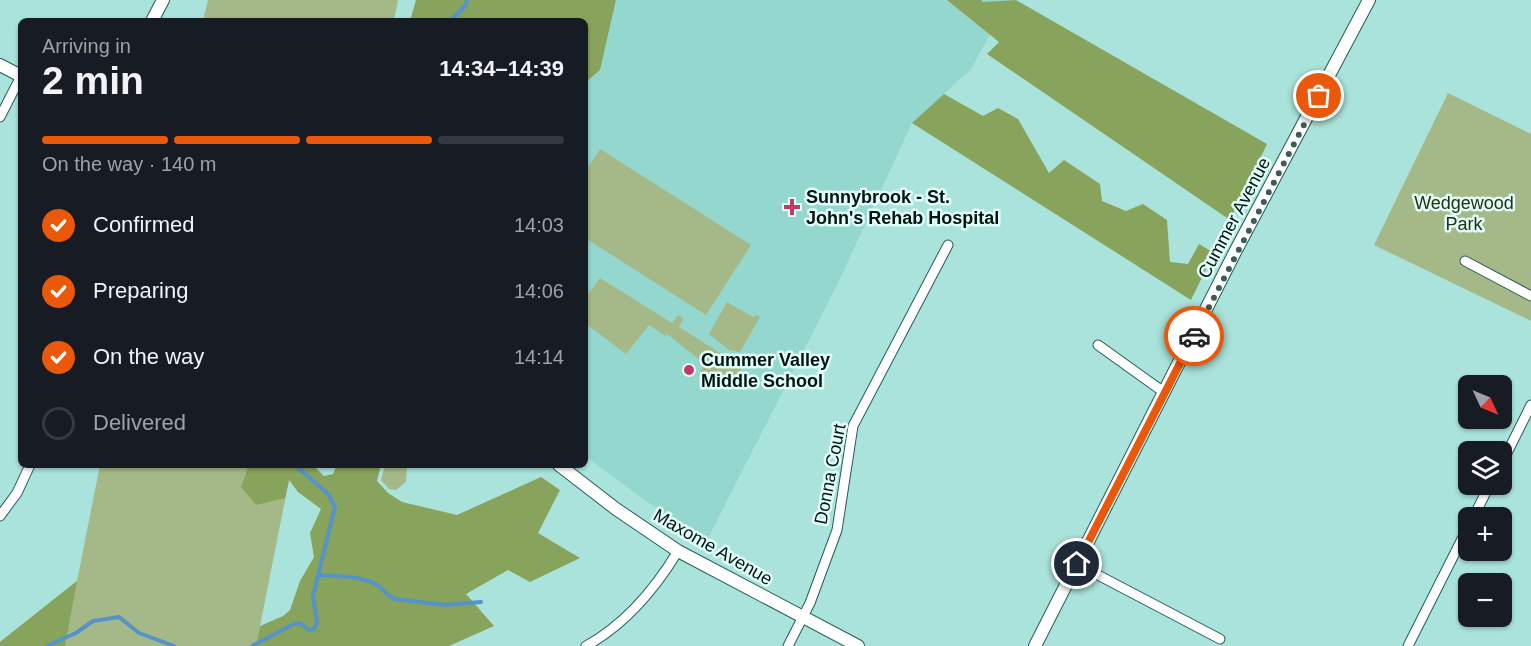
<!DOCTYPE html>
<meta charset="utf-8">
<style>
:root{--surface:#171b24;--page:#242831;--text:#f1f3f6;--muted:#9ea1a6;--line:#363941;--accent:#ea580c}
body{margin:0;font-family:Helvetica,sans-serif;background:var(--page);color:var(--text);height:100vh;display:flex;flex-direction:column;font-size:22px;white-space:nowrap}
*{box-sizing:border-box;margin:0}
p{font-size:20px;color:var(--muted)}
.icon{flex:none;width:33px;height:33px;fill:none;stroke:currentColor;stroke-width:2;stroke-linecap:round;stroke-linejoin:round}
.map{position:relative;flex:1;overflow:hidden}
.panel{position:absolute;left:18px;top:18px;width:570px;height:450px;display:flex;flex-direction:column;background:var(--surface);border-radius:9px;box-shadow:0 2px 4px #0004}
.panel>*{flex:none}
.needle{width:39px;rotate:134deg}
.fabs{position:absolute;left:1458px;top:375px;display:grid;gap:12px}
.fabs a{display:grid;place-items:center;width:54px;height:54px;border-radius:9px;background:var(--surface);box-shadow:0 2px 4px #0004;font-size:30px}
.pin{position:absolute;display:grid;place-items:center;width:51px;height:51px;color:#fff;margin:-26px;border:3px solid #fff;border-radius:50%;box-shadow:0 2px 6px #0007}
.courier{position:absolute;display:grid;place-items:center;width:60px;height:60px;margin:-30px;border:4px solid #ea580c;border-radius:50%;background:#fff;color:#222;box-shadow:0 2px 8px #0007}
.headline em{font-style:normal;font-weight:600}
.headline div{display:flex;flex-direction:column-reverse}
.headline{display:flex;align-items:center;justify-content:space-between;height:102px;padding:0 24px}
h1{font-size:39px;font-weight:600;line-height:45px}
.bar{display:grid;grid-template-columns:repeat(4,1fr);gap:9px 6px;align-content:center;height:72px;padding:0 24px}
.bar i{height:8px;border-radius:4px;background:var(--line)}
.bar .active{background:var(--accent)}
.bar p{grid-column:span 4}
ol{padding:0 24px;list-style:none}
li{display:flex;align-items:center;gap:18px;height:66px}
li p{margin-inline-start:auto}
li .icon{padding:6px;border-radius:50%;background:var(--accent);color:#fff;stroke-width:4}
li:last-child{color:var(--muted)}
li i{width:33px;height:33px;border:3px solid var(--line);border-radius:50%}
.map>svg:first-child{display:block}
.built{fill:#94d7ce}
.green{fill:#a5b988}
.forest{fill:#88a35b}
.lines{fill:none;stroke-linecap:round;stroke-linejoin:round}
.stream{stroke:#5593c8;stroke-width:4}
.minor-casing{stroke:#245c56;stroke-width:11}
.tertiary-casing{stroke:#245c56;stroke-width:14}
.minor{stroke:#fff;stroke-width:9}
.tertiary{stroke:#fff;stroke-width:12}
.done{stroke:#3b5c58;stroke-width:6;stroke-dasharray:0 10.8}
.route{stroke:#ea580c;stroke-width:8}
.poi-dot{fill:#c63866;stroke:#e2fef9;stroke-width:2}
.labels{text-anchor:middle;stroke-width:5;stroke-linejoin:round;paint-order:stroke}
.poi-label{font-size:18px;font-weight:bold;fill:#001412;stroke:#e2fef9;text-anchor:start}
.park-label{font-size:18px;fill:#253011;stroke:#e2fef9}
.street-label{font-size:18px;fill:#001412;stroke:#e2fef9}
</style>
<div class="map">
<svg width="1531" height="646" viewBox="0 0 1531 646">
<rect width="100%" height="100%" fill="#aae3db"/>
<!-- built -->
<polygon class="built" points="616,0 1009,0 971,69 912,123 837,285 705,544 585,456 585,83 600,70"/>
<!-- green -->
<g class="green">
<polygon points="208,0 398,0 394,21 203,21"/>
<polygon points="1448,93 1531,134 1531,321 1374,245"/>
<polygon points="600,149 751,245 706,315 585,238 585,172"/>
<polygon points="600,278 672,323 678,315 683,319 679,327 742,367 732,388 708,371 703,378 698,375 705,364 667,334 665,336 649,325 626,354 585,323 585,298"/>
<polygon points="727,302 753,317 757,315 760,317 740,352 729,350 709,334"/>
<polygon points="100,465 292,465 256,646 0,646 0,642 77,581"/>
<polygon points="385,465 407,465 406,482 396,490 389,489 381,480"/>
</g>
<!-- forest -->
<g class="forest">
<polygon points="416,0 616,0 600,70 585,83 585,21 410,21"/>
<polygon points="947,0 981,0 983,2 1016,0 1267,144 1230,220 987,54 999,42"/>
<polygon points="944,94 983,116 998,108 1018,119 1049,173 1064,160 1100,184 1102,201 1126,211 1143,204 1167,220 1170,262 1188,264 1199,244 1214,253 1191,300 912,123"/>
<polygon points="249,465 313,465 324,476 333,474 337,465 381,465 377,481 388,493 402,502 457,515 541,477 560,490 538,533 580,558 530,582 508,570 466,594 494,626 449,646 256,646 260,626 283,616 290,610 300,581 314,557 310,533 321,509 298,492 289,480 285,498 256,505 241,487"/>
<polygon points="77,581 65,646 0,646 0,642"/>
</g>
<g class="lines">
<!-- stream -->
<g class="stream">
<polyline points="450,21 466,5 467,0"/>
<path d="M320 575C338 577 361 575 377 585 384 589 386 596 395 599L446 605 481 602"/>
<polyline points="47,646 76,633 93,621 119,617 139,633 174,646"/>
<polyline points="252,646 294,624 300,623 309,630 314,629 317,623 313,596 335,507 328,494 295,465"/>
</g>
<!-- minor casing -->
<g class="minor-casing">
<g id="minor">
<polyline points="0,117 21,76"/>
<polyline points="1465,261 1531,296"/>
<polyline points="1098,345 1165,393"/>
<polyline points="1502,463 1531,405"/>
<polyline points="0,516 17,493 30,465"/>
<polyline points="1473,518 1490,484"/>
<polyline points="1077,564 1220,639"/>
<path d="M586 646C626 624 655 589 678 551"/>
<polyline points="788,646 810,603 837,530 853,426 948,245"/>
<polyline points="1408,646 1468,527"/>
</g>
</g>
<!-- tertiary casing -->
<g class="tertiary-casing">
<g id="tertiary">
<polyline points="152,21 163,0"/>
<polyline points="0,65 21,76"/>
<polyline points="559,465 616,509 678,551 858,646"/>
<polyline points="1035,646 1234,254 1369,0"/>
</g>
</g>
<!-- minor -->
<use href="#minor" class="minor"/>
<!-- tertiary -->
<use href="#tertiary" class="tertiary"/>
</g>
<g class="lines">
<!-- done -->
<polyline class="done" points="1194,336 1319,96"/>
<!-- route -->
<polyline class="route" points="1077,564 1194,336"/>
</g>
<!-- markers -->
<g class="poi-dot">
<path d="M789 198h6v6h6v6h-6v6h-6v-6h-6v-6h6z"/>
<circle cx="689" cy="370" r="6"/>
</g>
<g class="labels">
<!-- poi labels -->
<g class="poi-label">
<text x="806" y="203">Sunnybrook - St.<tspan x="806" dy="21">John's Rehab Hospital</tspan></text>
<text x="701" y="366">Cummer Valley<tspan x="701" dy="21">Middle School</tspan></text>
</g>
<!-- park labels -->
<g class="park-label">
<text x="1464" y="209">Wedgewood<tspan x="1464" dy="21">Park</tspan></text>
</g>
<!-- street labels -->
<g class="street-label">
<text transform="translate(1234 218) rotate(-62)" y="6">Cummer Avenue</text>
<text transform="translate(830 474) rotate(-79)" y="6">Donna Court</text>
<text transform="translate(713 547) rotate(30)" y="6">Maxome Avenue</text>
</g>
</g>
</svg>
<div class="fabs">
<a><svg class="needle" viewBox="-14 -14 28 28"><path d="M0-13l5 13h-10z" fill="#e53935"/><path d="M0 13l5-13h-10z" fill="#9ea1a6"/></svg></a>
<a><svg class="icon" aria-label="layers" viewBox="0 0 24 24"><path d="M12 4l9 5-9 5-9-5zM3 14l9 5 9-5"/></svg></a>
<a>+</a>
<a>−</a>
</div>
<div class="pin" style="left:1319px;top:96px;background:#ea580c"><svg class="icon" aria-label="bag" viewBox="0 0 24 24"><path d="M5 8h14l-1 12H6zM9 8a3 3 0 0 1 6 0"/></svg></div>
<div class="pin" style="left:1077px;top:564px;background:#1f2937"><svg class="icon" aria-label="home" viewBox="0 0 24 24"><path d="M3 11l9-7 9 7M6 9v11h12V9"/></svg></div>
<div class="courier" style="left:1194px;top:336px"><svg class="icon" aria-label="car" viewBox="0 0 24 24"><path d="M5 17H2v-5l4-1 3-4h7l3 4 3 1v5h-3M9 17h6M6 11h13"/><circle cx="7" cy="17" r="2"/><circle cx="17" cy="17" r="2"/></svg></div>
<section class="panel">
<div class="headline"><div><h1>2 min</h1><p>Arriving in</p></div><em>14:34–14:39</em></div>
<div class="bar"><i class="active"></i><i class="active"></i><i class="active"></i><i></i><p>On the way · 140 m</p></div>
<ol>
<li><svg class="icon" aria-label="check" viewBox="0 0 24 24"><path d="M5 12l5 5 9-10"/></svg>Confirmed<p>14:03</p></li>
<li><svg class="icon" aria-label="check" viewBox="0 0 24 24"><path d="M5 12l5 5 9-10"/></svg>Preparing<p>14:06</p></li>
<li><svg class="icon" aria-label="check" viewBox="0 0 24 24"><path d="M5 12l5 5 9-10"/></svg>On the way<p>14:14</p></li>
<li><i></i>Delivered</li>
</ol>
</section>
</div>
